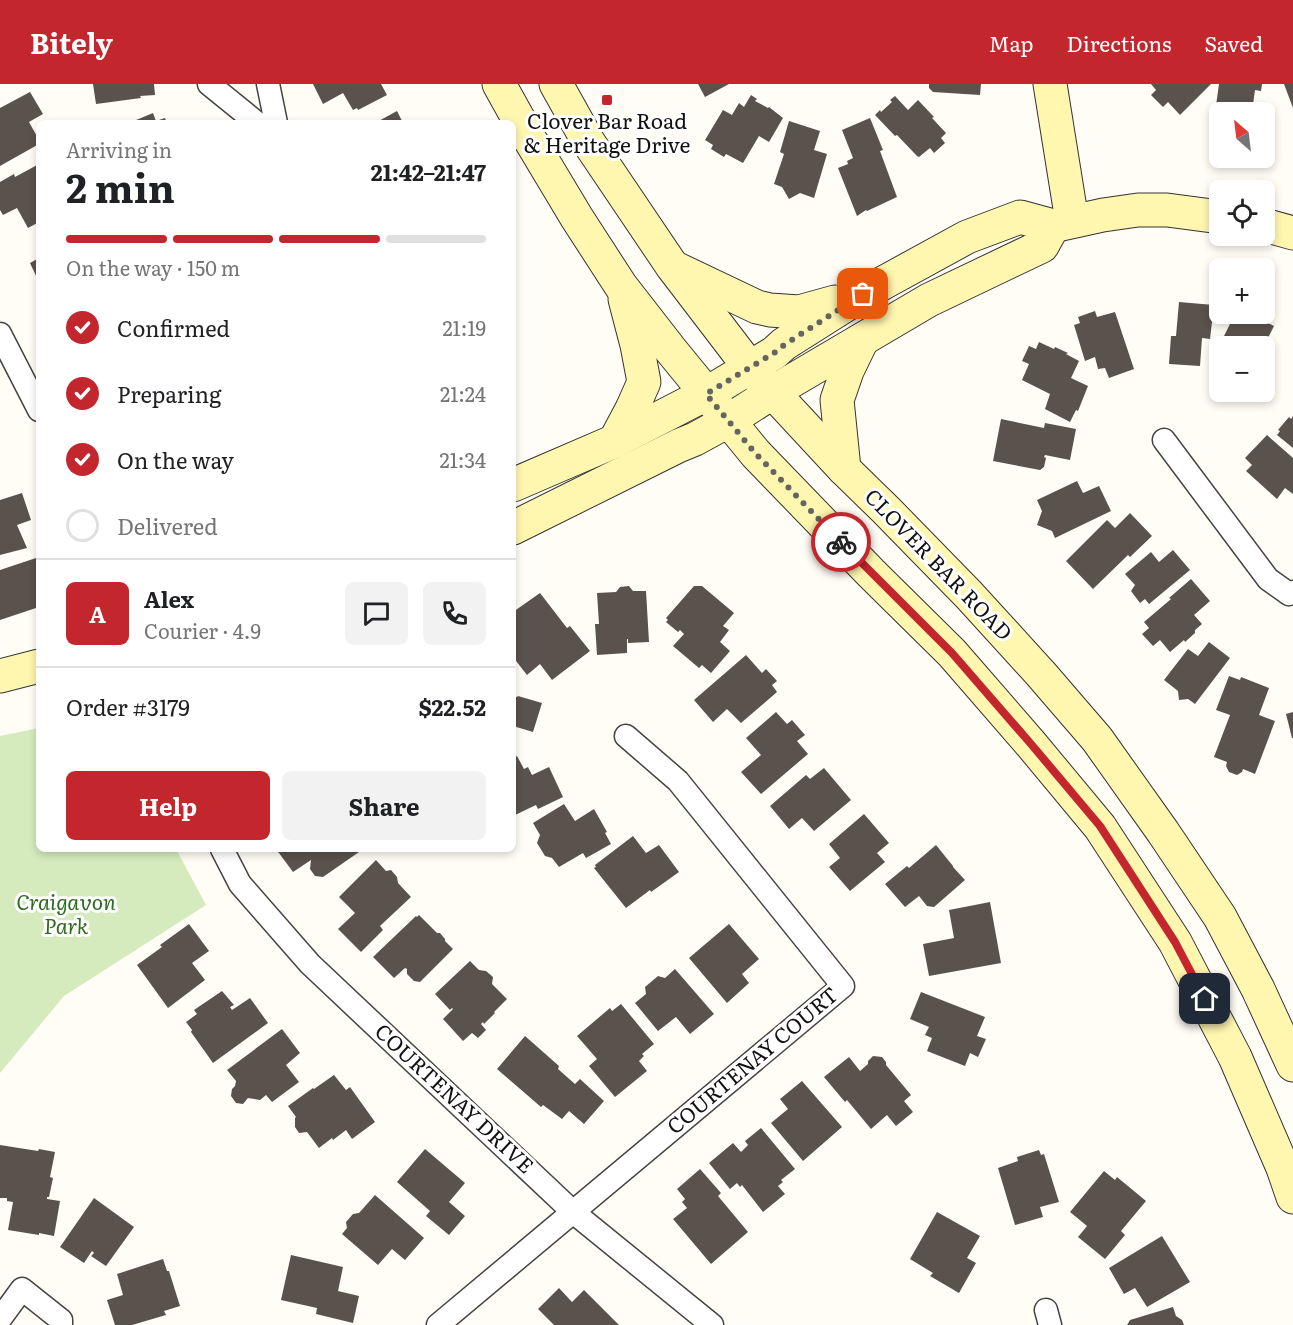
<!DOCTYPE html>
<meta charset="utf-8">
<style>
:root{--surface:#fff;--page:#f2f2f2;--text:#202124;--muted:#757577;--line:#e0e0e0;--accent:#c4262e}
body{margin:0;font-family:Literata,serif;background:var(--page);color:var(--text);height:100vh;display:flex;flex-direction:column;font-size:22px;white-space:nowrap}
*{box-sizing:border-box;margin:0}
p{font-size:20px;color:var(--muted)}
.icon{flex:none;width:33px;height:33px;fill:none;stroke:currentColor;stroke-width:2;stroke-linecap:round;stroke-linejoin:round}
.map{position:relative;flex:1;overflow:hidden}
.details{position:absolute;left:36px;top:36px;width:480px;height:732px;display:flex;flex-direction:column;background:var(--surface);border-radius:9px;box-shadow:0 3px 9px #0003}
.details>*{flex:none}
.needle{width:39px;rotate:332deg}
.buttons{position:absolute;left:1209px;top:18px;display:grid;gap:12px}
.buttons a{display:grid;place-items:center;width:66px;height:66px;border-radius:9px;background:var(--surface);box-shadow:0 3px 9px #0003;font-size:30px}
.pin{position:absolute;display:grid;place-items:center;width:51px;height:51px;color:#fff;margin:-26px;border-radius:12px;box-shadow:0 3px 9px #0006}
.courier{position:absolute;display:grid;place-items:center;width:60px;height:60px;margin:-30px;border:4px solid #c4262e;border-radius:50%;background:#fff;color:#222;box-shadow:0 2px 8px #0007}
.head em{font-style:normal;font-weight:700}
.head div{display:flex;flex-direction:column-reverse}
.head{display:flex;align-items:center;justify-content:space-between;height:102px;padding:0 30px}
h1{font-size:39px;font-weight:700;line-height:45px}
.bar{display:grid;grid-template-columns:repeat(4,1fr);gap:9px 6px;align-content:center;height:72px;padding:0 30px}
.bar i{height:8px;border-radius:4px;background:var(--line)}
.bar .active{background:var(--accent)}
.bar p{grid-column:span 4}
.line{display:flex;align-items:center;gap:15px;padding:0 30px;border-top:2px solid var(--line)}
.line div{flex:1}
.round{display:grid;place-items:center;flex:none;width:63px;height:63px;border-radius:9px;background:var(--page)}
ol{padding:0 30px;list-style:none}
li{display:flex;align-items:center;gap:18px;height:66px}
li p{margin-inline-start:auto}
li .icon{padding:6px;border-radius:50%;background:var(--accent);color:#fff;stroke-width:4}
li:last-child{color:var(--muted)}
li i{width:33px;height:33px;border:3px solid var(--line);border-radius:50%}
.action{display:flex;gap:12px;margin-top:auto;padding:12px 30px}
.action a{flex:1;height:69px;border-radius:9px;background:var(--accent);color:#fff;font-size:24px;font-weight:700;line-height:69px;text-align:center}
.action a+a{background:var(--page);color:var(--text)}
header{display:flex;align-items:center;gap:36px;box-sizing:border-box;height:84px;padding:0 30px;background:var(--accent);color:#fff}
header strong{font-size:28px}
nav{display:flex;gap:33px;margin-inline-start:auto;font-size:21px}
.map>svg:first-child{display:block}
.green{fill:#d5ebbd}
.building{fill:#5a524d}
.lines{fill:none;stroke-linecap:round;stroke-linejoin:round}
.street-casing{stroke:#444;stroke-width:25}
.secondary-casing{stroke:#333;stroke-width:35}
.street{stroke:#fff;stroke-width:22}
.secondary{stroke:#fff6b0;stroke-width:33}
.done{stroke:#646461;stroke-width:6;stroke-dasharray:0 10.8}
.route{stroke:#c4262e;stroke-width:8}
.poi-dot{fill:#c4262e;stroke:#fff;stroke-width:2}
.labels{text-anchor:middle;stroke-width:6;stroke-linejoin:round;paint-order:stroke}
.poi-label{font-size:21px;fill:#111;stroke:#fff}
.street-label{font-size:21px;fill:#111;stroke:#fff}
.park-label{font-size:21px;font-style:italic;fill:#2f6b1f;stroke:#fff}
</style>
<header>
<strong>Bitely</strong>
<nav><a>Map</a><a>Directions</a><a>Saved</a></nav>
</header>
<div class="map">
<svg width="1293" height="1241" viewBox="0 0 1293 1241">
<rect width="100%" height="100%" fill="#fffdf5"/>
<!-- green -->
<polygon class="green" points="39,644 39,765 176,765 206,821 64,912 0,989 0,652"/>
<!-- building -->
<g class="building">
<polygon points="93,0 154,0 155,11 140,12 141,14 96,20"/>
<polygon points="313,0 381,0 387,11 358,26 357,24 353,26 343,9 323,20"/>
<polygon points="698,0 729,0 705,13"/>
<polygon points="929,0 981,0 980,11 933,8 929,4"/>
<polygon points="1151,0 1211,0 1180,31 1168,18 1163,23 1151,11 1156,6"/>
<polygon points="1219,0 1262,0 1261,7 1255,6 1252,28 1220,28 1220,44 1213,43"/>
<polygon points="1284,0 1293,0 1293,24"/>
<polygon points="30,8 43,30 29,38 39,56 39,60 0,82 0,24"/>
<polygon points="751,11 757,15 755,17 768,24 769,23 783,34 769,58 759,52 743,79 726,70 724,73 711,65 713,61 705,56 723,26 732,31 739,19 744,23"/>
<polygon points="895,12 908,26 918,16 934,33 932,34 946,49 941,54 945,59 934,69 930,64 919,73 917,72 897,51 895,52 875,31 880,26 881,28 892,18 890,16"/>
<polygon points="397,27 403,39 375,39"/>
<polygon points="153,29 156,37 165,34 167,39 129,39"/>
<polygon points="870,34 883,66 880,67 897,113 867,127 866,126 857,132 838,84 848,80 847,77 853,74 842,46"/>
<polygon points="789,37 820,47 814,66 827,70 814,114 800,109 789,115 782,103 774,100 784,70 780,68"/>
<polygon points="39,80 39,138 28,144 17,124 3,131 0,126 0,98 14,90 15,93"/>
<polygon points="39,174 39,198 30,179"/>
<polygon points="1179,218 1214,221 1210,255 1202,254 1200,282 1169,280 1171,252 1176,252"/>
<polygon points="1095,227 1097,233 1115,228 1134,285 1109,294 1105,284 1098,285 1095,273 1085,277 1074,241 1080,239 1078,233"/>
<polygon points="1235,230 1249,230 1274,242 1264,262 1220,262 1220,269 1216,268"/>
<polygon points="1039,258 1054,265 1055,263 1068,269 1066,270 1079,277 1071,294 1088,302 1078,327 1076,326 1070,338 1045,325 1050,310 1022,296 1029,280 1022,277 1029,262 1036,265"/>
<polygon points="1293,332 1293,364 1277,351 1280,347 1278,346 1289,333 1291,335"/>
<polygon points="1001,335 1044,344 1045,339 1076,345 1070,376 1045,371 1044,373 1046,374 1044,383 1040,386 993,377"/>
<polygon points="1267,351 1293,374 1293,410 1285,404 1277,415 1246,387 1252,381 1245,374"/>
<polygon points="1077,397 1083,409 1099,402 1111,427 1055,454 1052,447 1037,441 1042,427 1037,416"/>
<polygon points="22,409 31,436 17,441 27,464 0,471 0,416"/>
<polygon points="1130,429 1152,452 1130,473 1128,471 1093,505 1066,477 1107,436 1115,444"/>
<polygon points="1173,466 1190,486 1149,520 1145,515 1140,519 1131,507 1135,501 1125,490 1151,468 1159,478"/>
<polygon points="39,473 39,523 0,536 0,486"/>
<polygon points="1191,495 1210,517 1194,531 1202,540 1195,546 1195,549 1185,558 1184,556 1170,568 1160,556 1153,562 1142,550 1149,544 1144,538 1171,515 1169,514"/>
<polygon points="629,502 633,507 646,507 649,558 628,559 628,555 627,555 627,569 597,571 595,540 599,540 597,509 616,508 620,503"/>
<polygon points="694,502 702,502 734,529 723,542 729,546 720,558 730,567 711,589 702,581 699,584 673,562 684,550 680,546 678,548 666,538 668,536 666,534"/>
<polygon points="540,509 567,544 570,542 590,567 552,596 540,580 527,591 513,573 513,528"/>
<polygon points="1209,558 1230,574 1195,620 1188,615 1179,616 1178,607 1164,596 1188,565 1198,572"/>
<polygon points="746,571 762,589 766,585 777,597 772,601 777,608 741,639 727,625 713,638 694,616"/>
<polygon points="1229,592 1240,596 1241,593 1269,604 1259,631 1275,637 1255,690 1243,685 1242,688 1237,691 1229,688 1226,682 1227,678 1214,673 1230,631 1216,626"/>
<polygon points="513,612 517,613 518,612 542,619 533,648 513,642"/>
<polygon points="776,628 787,640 792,636 805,651 797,657 808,670 761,710 741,688 761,671 746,654"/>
<polygon points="1293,628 1293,654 1292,654 1286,630"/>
<polygon points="517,672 524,685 528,683 532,691 549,683 563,713 538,725 536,721 513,732 513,675"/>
<polygon points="824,684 851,716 814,747 802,734 789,745 770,722 806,691 810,695"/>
<polygon points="564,720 575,737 594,725 607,748 605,749 611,760 586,774 583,769 559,783 552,774 545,772 537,759 540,751 533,739"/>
<polygon points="864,730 889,759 877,769 885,778 850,807 829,783 840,774 829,760"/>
<polygon points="633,752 646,769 659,761 679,788 651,808 650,806 626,824 594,784 596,783 595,781"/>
<polygon points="936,761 953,782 953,783 965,796 934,823 927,822 919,812 905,823 885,800 907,782 909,784"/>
<polygon points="276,765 357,765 359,768 323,793 315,792 310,785 311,776 293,788"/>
<polygon points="376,776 386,787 391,786 397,793 398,799 411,813 380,842 383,846 361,868 338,845 355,829 339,813"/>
<polygon points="990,818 1001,879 929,892 923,860 954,854 949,826"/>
<polygon points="419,831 437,849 440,849 445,855 445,857 453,865 420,898 414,897 407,890 407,885 405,884 394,894 373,873 416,832 417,833"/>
<polygon points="189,840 209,867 192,879 205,896 168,924 137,881 162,863 160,861"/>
<polygon points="729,840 759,875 742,890 749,899 727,919 689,874"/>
<polygon points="470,877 479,886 486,887 493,893 492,900 507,915 494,928 495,929 484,940 483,938 481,940 486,946 478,954 472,949 463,957 443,935 453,925 452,924 450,926 435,910"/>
<polygon points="675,885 714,930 690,950 676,933 658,947 635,919 646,910 645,903 658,892 665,894"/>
<polygon points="222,907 234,921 230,923 232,926 250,914 268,939 213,979 191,948 192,946 186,938 197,930 194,926"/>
<polygon points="921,908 985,933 977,952 986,955 978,973 970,969 965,982 927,967 932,954 925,951 929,943 910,935"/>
<polygon points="621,920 654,960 642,970 644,972 639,977 647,987 615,1013 589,982 597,975 577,952 610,924 612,927"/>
<polygon points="282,945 300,969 286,981 299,998 272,1018 266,1011 260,1016 248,1014 243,1020 236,1019 231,1012 232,1005 235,1002 236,997 227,986"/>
<polygon points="525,952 559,982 558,985 575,1000 580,995 604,1017 584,1040 569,1027 562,1035 543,1021 541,1023 497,985"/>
<polygon points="873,972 882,973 886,978 886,981 911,1011 904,1017 913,1028 896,1042 887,1031 871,1045 847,1016 845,1018 824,993 849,973 860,987 868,980 868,977"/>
<polygon points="334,991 346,1006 350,1003 375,1038 352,1055 346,1046 333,1056 332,1054 319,1064 307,1048 299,1049 295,1043 295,1034 296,1033 288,1022 313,1004 314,1005"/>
<polygon points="802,997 842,1043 803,1077 771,1039 788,1025 780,1015"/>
<polygon points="761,1044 795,1085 781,1096 783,1098 778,1102 785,1110 763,1128 742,1101 740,1103 737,1099 730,1105 709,1079 733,1059 741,1068 748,1061 745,1057"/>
<polygon points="0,1061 38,1067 39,1065 55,1068 50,1093 53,1094 49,1113 47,1113 47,1115 60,1117 54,1152 39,1149 39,1151 8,1146 13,1118 7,1117 7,1114 0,1114"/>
<polygon points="425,1065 465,1099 449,1118 465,1132 449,1151 426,1132 430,1127 397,1098"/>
<polygon points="1039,1066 1041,1071 1044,1070 1059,1118 1040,1123 1043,1133 1015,1141 998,1084 1018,1077 1017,1073"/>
<polygon points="700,1085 721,1109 718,1112 748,1148 711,1180 673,1135 687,1124 682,1118 685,1115 677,1105"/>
<polygon points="1104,1087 1115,1096 1117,1093 1146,1117 1121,1147 1125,1151 1105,1175 1078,1153 1087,1142 1070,1128"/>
<polygon points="375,1111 424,1154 405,1176 392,1165 378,1181 342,1150 347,1144 346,1138 353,1130 359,1129"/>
<polygon points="94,1114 134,1143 106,1182 91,1172 94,1169 92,1167 84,1179 60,1163"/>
<polygon points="937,1128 980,1152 967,1174 976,1179 959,1209 930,1192 933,1189 910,1175"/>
<polygon points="1162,1152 1190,1198 1147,1223 1135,1204 1124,1210 1109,1184"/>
<polygon points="291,1171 343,1183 338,1207 359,1212 353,1239 316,1230 317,1224 281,1216"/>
<polygon points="163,1175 167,1187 169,1187 180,1222 164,1227 166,1231 132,1241 115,1241 107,1216 123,1211 117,1190"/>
<polygon points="559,1204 572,1218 584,1206 619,1241 554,1241 538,1225"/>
<polygon points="1173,1223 1176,1232 1182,1236 1184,1241 1127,1241 1130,1236"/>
</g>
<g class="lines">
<!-- street casing -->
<g class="street-casing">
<g id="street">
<polyline points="209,0 257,39"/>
<polyline points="268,0 276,39"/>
<polyline points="0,250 39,326"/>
<polyline points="1164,356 1268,495 1289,510 1293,508"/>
<polyline points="222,765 240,800 310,880 573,1128 712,1241"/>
<polyline points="1046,1226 1050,1241"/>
<polyline points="0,1235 22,1205 61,1236 61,1241"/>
<polyline points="438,1241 843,902 678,697 626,652"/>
</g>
</g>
<!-- secondary casing -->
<g class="secondary-casing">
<g id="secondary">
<polyline points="499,0 529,54 577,134 621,202 670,265 756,370 871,489 952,569 1031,660 1100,743 1175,858 1235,973 1283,1084 1293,1113"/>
<polyline points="556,0 589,59 672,182 750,284 844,385 886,426 969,511 1041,590 1097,655 1163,748 1220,833 1258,905 1293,981"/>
<polyline points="1050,0 1072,137"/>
<polyline points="1264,141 1293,149"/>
<polyline points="675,184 757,223 770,226 799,228 835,218"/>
<polyline points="615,357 632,325 644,298 637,261 625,215"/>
<polyline points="844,385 837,316 847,287 862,256"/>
<polyline points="513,401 615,357 706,310 774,269 784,260 863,210 967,153 1020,133 1053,142 1103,131 1138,126 1167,126 1220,133"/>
<polyline points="513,444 678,362 695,355 728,337 773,308 929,216 1042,162 1053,142"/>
<polyline points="0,592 39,582"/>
</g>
</g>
<!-- street -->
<use href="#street" class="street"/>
<!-- secondary -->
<use href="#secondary" class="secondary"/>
</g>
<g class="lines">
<!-- done -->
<polyline class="done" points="841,458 756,370 706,310 774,269 784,261 863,210"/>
<!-- route -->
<polyline class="route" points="841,458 952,569 1031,660 1100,742 1175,858 1205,915"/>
</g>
<!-- markers -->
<rect class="poi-dot" x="601" y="10" width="12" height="12" rx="3"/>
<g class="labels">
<!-- poi labels -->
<g class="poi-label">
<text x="607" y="45">Clover Bar Road<tspan x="607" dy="24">&amp; Heritage Drive</tspan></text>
</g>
<!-- street labels -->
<g class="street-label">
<text transform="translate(938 481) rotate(46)" y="7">CLOVER BAR ROAD</text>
<text transform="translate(753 977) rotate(-40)" y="7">COURTENAY COURT</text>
<text transform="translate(454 1015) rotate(43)" y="7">COURTENAY DRIVE</text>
</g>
<!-- park labels -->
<g class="park-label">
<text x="66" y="826">Craigavon<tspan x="66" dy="24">Park</tspan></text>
</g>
</g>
</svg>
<div class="buttons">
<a><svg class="needle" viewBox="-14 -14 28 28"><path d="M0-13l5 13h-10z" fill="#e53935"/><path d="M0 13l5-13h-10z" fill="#757577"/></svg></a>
<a><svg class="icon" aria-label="locate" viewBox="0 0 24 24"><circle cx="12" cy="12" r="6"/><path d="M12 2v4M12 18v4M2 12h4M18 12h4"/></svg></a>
<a>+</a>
<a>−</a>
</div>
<div class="pin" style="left:863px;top:210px;background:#ea580c"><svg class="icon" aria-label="bag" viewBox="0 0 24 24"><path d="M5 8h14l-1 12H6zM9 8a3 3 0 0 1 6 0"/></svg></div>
<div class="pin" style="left:1205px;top:915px;background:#1f2937"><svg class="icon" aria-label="home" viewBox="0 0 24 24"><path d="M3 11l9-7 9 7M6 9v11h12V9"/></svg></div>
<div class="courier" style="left:841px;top:458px"><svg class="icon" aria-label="bike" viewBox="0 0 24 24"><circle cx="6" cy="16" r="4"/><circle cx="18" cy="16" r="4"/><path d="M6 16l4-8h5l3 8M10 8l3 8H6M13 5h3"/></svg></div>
<section class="details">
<div class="head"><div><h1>2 min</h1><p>Arriving in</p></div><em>21:42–21:47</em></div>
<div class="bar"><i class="active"></i><i class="active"></i><i class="active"></i><i></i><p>On the way · 150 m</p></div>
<ol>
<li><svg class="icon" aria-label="check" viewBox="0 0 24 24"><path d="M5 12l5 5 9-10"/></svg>Confirmed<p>21:19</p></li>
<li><svg class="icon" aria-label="check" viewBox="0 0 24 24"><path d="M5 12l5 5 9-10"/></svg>Preparing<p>21:24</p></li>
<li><svg class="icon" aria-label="check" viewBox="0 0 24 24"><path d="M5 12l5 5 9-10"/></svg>On the way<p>21:34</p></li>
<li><i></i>Delivered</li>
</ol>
<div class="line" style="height:108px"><b class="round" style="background:var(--accent);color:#fff">A</b><div><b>Alex</b><p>Courier · 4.9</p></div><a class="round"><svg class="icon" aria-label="chat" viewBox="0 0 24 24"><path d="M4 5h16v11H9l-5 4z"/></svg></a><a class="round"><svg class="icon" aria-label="phone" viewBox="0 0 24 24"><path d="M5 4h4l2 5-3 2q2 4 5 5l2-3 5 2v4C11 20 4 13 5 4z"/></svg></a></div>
<div class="line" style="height:78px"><div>Order #3179</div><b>$22.52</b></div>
<div class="action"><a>Help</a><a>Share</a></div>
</section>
</div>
